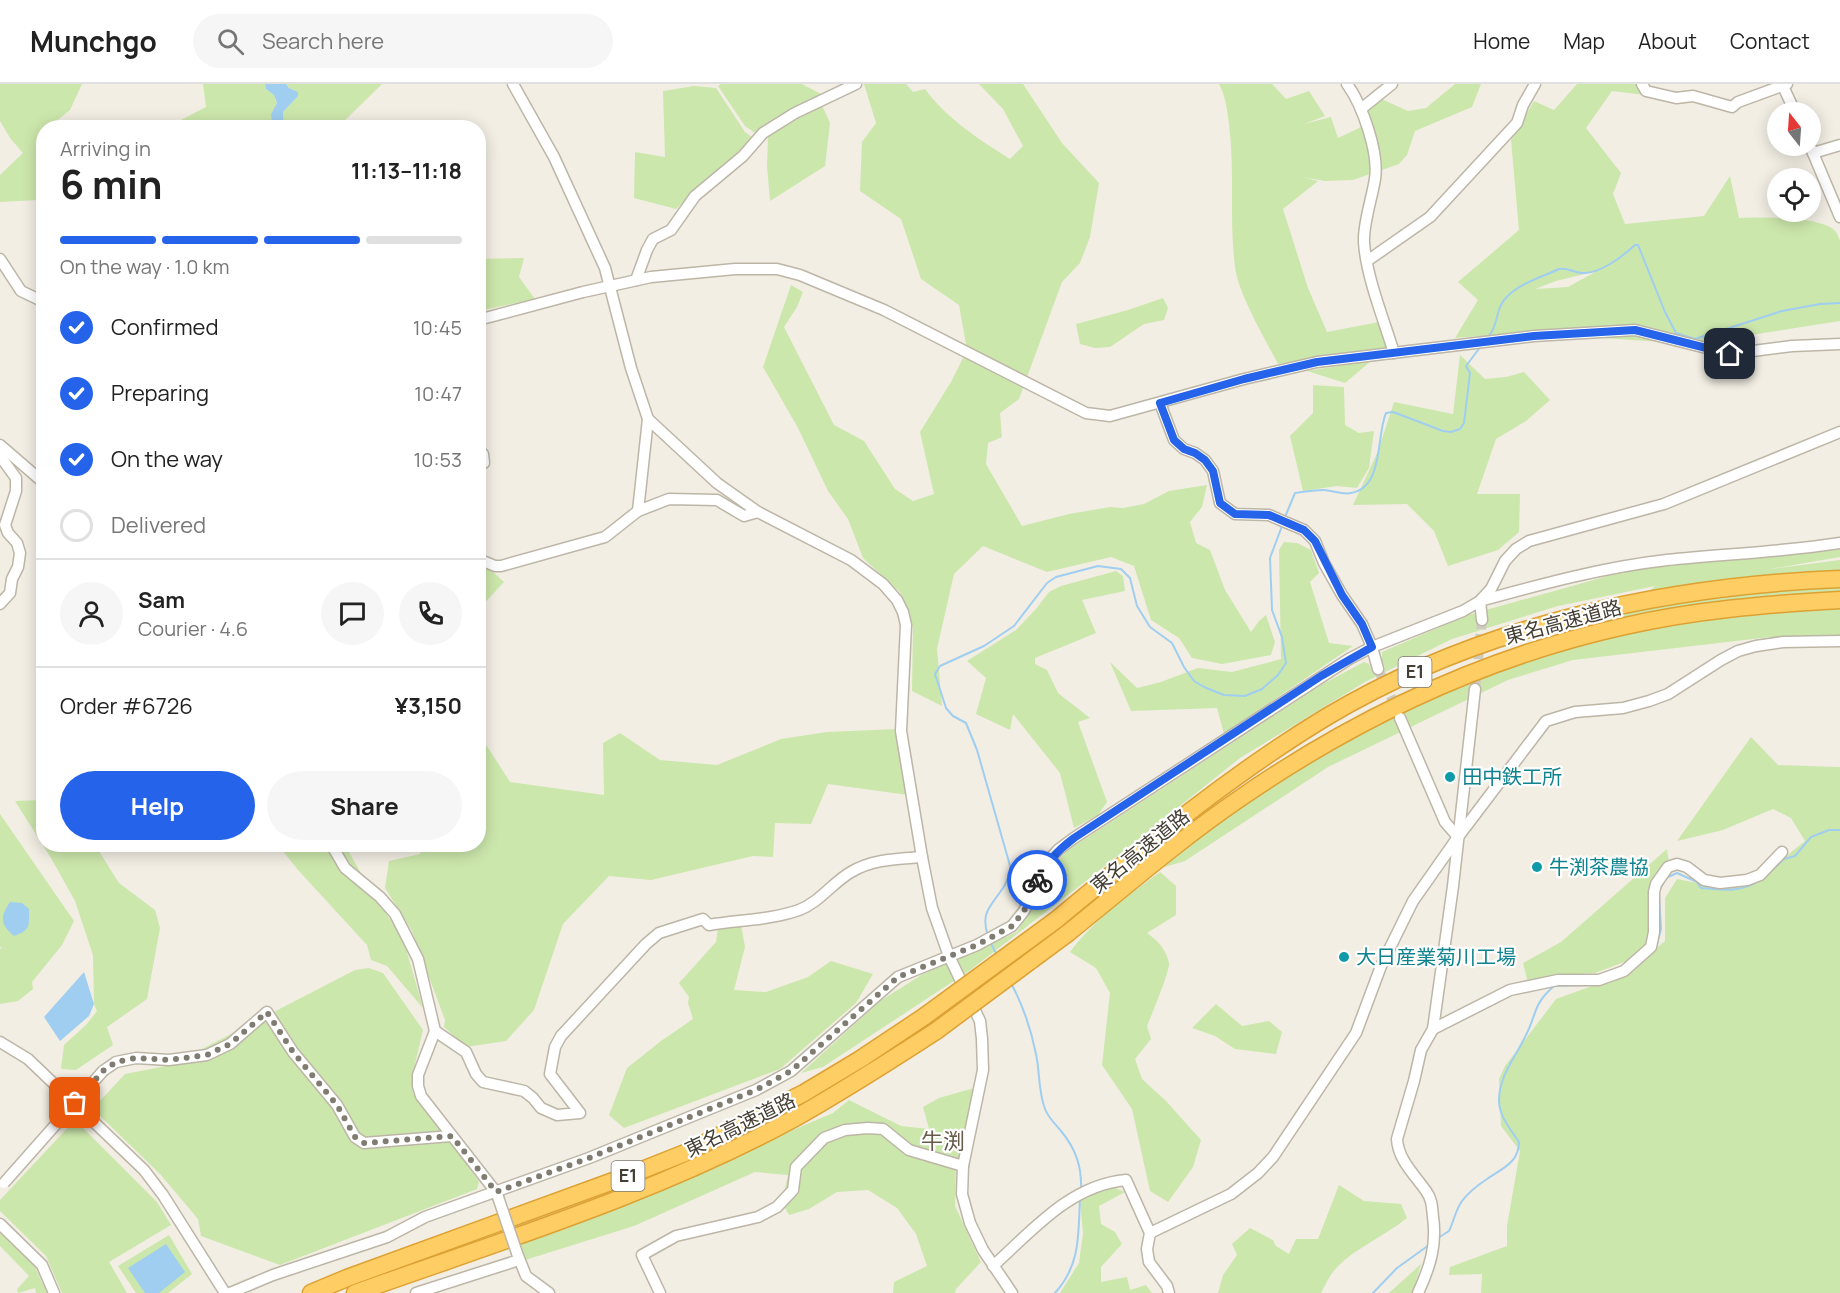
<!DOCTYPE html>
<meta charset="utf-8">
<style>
:root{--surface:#fff;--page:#f6f6f6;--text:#222;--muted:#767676;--line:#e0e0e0;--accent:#2563eb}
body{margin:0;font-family:Manrope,"Noto Sans JP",sans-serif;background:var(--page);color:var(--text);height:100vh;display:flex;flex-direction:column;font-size:22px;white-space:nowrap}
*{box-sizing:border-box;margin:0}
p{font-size:20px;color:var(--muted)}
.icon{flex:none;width:33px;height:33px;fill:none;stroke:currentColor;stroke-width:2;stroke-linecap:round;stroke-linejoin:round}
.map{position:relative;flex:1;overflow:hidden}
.details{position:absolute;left:36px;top:36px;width:450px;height:732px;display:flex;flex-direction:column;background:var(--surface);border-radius:24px;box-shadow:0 3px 15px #0003}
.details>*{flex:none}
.needle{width:39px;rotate:343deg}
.buttons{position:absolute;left:1767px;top:18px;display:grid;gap:12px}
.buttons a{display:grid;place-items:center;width:54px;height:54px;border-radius:50%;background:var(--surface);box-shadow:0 3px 15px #0003;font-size:30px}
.pin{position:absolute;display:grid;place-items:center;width:51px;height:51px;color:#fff;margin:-26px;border-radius:12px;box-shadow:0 3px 9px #0006}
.courier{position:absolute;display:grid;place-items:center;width:60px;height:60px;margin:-30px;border:4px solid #2563eb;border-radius:50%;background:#fff;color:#222;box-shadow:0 2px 8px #0007}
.headline em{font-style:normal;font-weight:700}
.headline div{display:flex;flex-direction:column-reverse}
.headline{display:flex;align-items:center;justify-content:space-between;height:102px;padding:0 24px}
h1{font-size:39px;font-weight:700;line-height:45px}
.bar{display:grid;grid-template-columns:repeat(4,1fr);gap:9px 6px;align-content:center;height:72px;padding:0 24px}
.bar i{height:8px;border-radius:4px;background:var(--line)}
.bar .selected{background:var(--accent)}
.bar p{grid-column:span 4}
.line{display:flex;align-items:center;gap:15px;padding:0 24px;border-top:2px solid var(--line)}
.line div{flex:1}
.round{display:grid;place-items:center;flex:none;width:63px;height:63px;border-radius:32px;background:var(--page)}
ol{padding:0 24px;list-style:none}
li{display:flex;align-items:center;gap:18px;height:66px}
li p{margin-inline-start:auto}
li .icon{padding:6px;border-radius:50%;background:var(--accent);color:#fff;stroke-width:4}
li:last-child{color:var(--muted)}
li i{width:33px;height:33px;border:3px solid var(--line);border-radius:50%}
.action{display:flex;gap:12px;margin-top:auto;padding:12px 24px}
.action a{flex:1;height:69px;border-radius:36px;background:var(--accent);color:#fff;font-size:24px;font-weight:700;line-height:69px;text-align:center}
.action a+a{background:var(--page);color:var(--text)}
header{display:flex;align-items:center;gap:36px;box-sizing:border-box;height:84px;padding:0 30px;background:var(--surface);border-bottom:2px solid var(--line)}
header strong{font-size:28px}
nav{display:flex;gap:33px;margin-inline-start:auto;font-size:21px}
.search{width:420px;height:54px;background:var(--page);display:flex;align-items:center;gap:15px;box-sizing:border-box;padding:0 21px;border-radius:33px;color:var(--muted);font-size:22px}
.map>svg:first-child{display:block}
.green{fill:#cce7ac;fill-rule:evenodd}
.water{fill:#9fcef0}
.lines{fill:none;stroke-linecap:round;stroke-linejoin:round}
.stream{stroke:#9fcef0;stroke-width:2}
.minor-tunnel{stroke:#cfcbc1;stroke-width:10;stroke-dasharray:10 5;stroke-linecap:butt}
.minor-casing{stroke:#bdb6a7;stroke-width:13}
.highway-casing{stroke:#dda133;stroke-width:19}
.minor{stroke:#fff;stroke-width:10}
.highway{stroke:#fecd63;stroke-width:16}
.minor-bridge-casing{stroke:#bdb6a7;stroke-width:13;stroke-linecap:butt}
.highway-bridge-casing{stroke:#dda133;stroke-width:19;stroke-linecap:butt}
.minor-bridge{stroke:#fff;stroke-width:10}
.highway-bridge{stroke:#fecd63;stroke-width:16}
.done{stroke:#817c72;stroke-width:6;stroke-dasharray:0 10.8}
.route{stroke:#2563eb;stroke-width:8}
.culture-dot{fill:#0f9aa8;stroke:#fff;stroke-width:2}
.labels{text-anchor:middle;stroke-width:4.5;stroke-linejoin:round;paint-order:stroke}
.shield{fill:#fff;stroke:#7c7871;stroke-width:1.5}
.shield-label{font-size:18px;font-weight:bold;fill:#443e34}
.street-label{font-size:20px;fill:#443e34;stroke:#fff}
.culture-label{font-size:20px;fill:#0d838f;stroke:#fff;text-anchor:start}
.quarter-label{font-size:22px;fill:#675c4b;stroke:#fff}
</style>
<header>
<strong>Munchgo</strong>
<div class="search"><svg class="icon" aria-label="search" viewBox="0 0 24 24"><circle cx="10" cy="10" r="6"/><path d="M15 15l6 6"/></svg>Search here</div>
<nav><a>Home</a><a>Map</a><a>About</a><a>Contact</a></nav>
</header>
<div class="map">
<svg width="1840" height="1209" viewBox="0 0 1840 1209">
<rect width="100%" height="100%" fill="#f2eee4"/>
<!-- green -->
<g class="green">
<polygon points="0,0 82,0 70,26 49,43 44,44 43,108 39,116 0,118 0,91 23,69 10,54 0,37"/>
<polygon points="203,0 265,0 266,5 274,11 277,20 271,30 272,43 172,44 175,39 206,23"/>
<polygon points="286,0 382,0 338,43 284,43 283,28 298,12 298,8 289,4"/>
<polygon points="721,0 802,0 823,11 790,26 755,49 745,42 718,2"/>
<path d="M864 0H906L913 8 925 5C947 35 980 56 1010 75L1023 62 1003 25 979 0H1023L1062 59 1099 99 1090 153 1080 179 1062 198 1019 315 1000 329 1002 353 988 359 986 380 1022 442 1069 430 1110 423 1123 424 1144 420 1169 407 1207 401 1202 423 1190 438 1196 459 1210 466 1225 506 1251 548 1259 537 1266 531 1275 558 1271 571 1222 580 1192 574 1179 554 1151 536 1134 482 1111 473 1047 488 983 462 954 490 937 565 942 622 912 607 913 544 900 508 863 474 848 435 828 407 798 344 763 283 791 201 803 208 797 223 784 243 834 341 864 357 895 405 913 417 934 410 920 348 951 298 967 266 959 221 921 195 901 135 860 107 862 58 876 39Z"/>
<path d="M1219 0H1272L1286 15 1309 7 1325 32 1304 40 1331 33 1338 54 1361 43 1353 18 1377 13 1408 27 1426 24 1455 0H1481L1472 23 1415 47 1407 71 1399 80 1353 96 1325 97 1302 93 1318 97 1283 125 1308 204 1327 248 1379 238 1388 265 1278 280C1265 255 1238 209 1235 183 1229 135 1235 88 1229 40 1227 26 1226 13 1219 0Z"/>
<path d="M1577 0H1636L1646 11 1612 7 1586 44 1621 89 1613 110 1625 140 1704 132 1730 92 1739 134C1759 133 1824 132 1836 148 1838 151 1839 154 1840 157V237L1694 260 1523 249C1500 252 1478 252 1455 254L1478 216 1458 198 1519 146 1511 56 1534 17 1554 26ZM1597 187 1568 203 1535 205 1556 197Z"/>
<polygon points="694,2 716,4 745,48 753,54 676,125 634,114 635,68 665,73 663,7"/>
<polygon points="822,21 830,39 825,82 770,117 767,82 768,52"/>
<polygon points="524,174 519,193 535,215 479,227 479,175"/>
<polygon points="1163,214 1168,224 1164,236 1144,240 1110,263 1095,264 1080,260 1076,240 1128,226"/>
<polygon points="1460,271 1485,295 1506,293 1524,288 1550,316 1526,337 1496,355 1477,410 1520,410 1519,448 1498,466 1448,482 1434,447 1407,420 1353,421 1378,367 1394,318 1453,330"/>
<polygon points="1371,277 1345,299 1307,287"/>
<polygon points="1313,301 1344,303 1345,341 1359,349 1374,347 1369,384 1357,404 1337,402 1303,407 1290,352 1313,329"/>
<polygon points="1284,458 1297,459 1311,466 1319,489 1310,498 1329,559 1353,562 1224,650 1217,624 1131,627 1110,578 1137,604 1161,598 1198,584 1232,588 1281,575 1279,466"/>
<polygon points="1840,461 1840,473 1770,485 1840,476 1840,554 1770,553 1573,576 1508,596 1328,683 1185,777 1161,784 1265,704 1375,638 1515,577 1595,559 1655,502 1558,522 1452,555 1365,598 1240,674 1086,797 969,887 823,983 801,989 880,917 923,890 1017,848 1047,792 1065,768 1321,601 1364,578 1369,580 1373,589 1385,583 1382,578 1382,568 1468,531 1615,490 1705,473"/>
<polygon points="479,482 492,487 504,498 479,525"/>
<polygon points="1116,487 1123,492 1125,507 1082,516 1096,549 1035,574 1035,580 1047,586 1058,609 1090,634 1078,638 1107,718 1098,731 1074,744 1060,689 1013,630 1010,646 976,630 986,594 967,577 1016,546 1036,525 1049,508 1061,502"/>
<polygon points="897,645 908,711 828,700 811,740 775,739 773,773 753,772 651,796 609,792 563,840 534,926 506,957 466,963 444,943 445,936 412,847 385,804 389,777 420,770 422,761 478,760 479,661 487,662 510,698 604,711 603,659 620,649 660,676 717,681 781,655 827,648"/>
<polygon points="1751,653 1778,681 1840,683 1840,1209 1481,1209 1482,1190 1449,1191 1450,1183 1507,1162 1507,1142 1520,1067 1501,1042 1499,995 1505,982 1556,915 1625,890 1665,857 1665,814 1677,795 1717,803 1753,799 1805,757 1791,734 1773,725 1723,746 1677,757"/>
<polygon points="43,716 44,760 95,761 119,799 155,826 160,844 147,915 107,943 113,961 76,986 61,985 64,961 86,941 97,927 94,920 93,871 75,817 51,774 15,717"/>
<polygon points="0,730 74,837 62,861 32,898 33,905 18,917 0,920 0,864 2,865 0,862"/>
<polygon points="278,761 345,761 375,814 403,854 423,924 387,882 371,876 367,861 298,786"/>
<polygon points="1667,765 1669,778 1650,800 1651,856 1627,877 1595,889 1563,891 1528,899 1523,879 1561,858"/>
<path d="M1160 788 1176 802V831L1147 849C1158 857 1166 865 1169 879 1170 887 1151 932 1147 942L1151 955 1135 975 1142 995 1166 1017 1201 1056 1193 1083 1168 1118 1150 1107 1132 1025 1102 981 1110 909 1096 884 1070 868C1094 836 1128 811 1160 788Z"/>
<polygon points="741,841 745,863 734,906 766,908 808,893 831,877 873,890 856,919 780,985 624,1044 609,1031 627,984 661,957 693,935 688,919 689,913 679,899 716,858 718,844"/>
<polygon points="369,884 383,889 423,946 412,993 417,1011 479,1098 477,1105 280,1181 201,1152 198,1135 160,1090 98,1030 98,1019 125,990 171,981 355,886"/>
<polygon points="1216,920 1242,942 1269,937 1282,948 1276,970 1235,965 1215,952 1192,944"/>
<polygon points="974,1004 956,1085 955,1122 981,1178 956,1205 955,1209 893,1209 894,1198 927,1182 916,1150 897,1124 868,1106 837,1108 809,1125 789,1131 782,1119 788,1091 755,1088 634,1142 525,1176 518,1162 833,1029 849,1016 901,1042 929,1045 923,1023 939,1014"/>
<polygon points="75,1036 157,1118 171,1141 109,1178 127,1209 62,1209 46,1172 0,1127 0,1116"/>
<path d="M1339 1101 1364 1117 1401 1120 1407 1134C1385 1152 1349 1167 1333 1188 1328 1194 1325 1202 1321 1209H1218L1223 1191 1237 1171 1232 1160 1250 1144 1273 1156 1276 1162 1289 1170 1296 1155H1318Z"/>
<polygon points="1113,1103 1125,1108 1099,1122 1101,1140 1115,1148 1122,1160 1101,1183 1101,1198 1127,1193 1130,1206 1146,1201 1152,1209 1060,1209 1079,1179 1083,1149 1080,1118 1091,1110"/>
<polygon points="0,1148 35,1183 47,1209 36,1209 35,1204 18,1209 17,1205 29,1192 0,1162"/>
<polygon points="169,1151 192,1190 168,1209 136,1209 118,1182"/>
<polygon points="1421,1180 1413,1209 1389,1209"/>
</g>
<!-- water -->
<g class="water">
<polygon points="265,0 286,0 289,4 298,8 298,12 283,28 284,43 272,43 271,30 277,19 274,11 266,5"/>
<path d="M10 818 22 819 29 825C29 842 31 846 14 852 0 840 0 833 10 818Z"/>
<polygon points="84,888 94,920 89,932 60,957 44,933"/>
<polygon points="166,1160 185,1188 159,1209 145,1209 128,1184"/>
</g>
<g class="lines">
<!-- stream -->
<g class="stream">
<path d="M1488 253C1496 245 1496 233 1500 223 1509 202 1540 194 1559 185 1568 183 1574 189 1583 189 1600 190 1623 172 1635 161H1638L1665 228 1676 249 1695 255 1782 227 1820 220 1840 219"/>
<path d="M1285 433 1295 409C1304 408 1314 406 1323 406 1332 406 1342 411 1351 409 1384 404 1376 352 1386 329L1393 328 1443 347 1451 348 1460 345 1464 339 1470 289 1466 282 1481 262"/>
<polyline points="1769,789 1784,775 1795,772 1811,753 1829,746 1840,746"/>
<path d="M1659 807 1666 794 1677 789 1697 798 1701 804C1721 806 1742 809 1760 796"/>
<path d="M988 852C980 828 991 822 1003 804 1007 798 1009 791 1011 785L977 666 966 639 953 632 946 624 935 590 940 582 984 562 1014 542 1047 499 1056 493 1098 482 1121 485 1130 494 1137 522 1150 543 1172 559 1184 583 1194 597 1204 603 1224 611 1245 612 1262 605 1278 591 1286 579 1282 553 1272 526 1270 474 1282 442"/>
<polyline points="990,858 997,871"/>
<polyline points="1657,860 1661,845 1659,812"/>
<polyline points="1635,884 1653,868"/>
<path d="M1012 901C1023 922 1031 945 1036 970 1040 988 1038 1007 1045 1025 1048 1033 1055 1040 1061 1047 1076 1065 1082 1083 1081 1106"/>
<path d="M1438 1154 1449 1147C1454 1137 1455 1127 1462 1117 1468 1109 1478 1101 1487 1095 1501 1085 1519 1079 1519 1058 1511 1046 1499 1032 1499 1017 1499 992 1515 974 1525 953 1537 931 1532 921 1554 902L1589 901"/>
<path d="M1055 1209C1081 1180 1078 1151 1080 1115"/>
<polyline points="1373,1209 1397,1184 1429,1161"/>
</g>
<!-- minor-tunnel -->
<g class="minor-tunnel">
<polyline points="1378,585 1398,628"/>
<polyline points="1475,605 1482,536"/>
</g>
<!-- minor casing -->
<g class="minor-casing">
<g id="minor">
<polyline points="513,0 554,73 605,184 631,284 648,335 717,399 758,428 851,476 883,500 897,516 903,528 906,541 901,647 922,773 932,824 949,872 980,937 982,955 983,986 963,1082 962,1110 970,1139 983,1166 1012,1209"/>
<path d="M1347 0C1363 22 1379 69 1375 95 1372 114 1363 140 1364 158 1366 192 1384 236 1394 269"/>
<polyline points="1642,0 1646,7 1676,14 1693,12 1732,23 1738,18 1787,0"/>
<polyline points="1782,0 1795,28"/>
<polyline points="1361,25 1392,0"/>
<polyline points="1810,62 1840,133"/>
<polyline points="1813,69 1840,61"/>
<polyline points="0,175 21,207 44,218"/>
<polyline points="1367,177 1430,133 1517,39 1523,21 1535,0"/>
<polyline points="636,196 647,166 653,155 671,146 695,112 743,72 763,49 795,29 856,0"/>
<polyline points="478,236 583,208 651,193 735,185 777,185 800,191 884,226 1086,329 1110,332 1244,295 1317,278 1534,252 1635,246 1730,270 1792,262 1840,260"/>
<polyline points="1160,319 1174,356 1184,365 1195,369 1205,376 1213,387 1220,419 1235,430 1269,431 1285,438 1304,446 1315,457 1324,479 1342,511 1362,540 1372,563 1378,585"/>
<polyline points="0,361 44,399"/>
<polyline points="478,365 483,370 484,379"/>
<polyline points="0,372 16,394 16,407 5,441 8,449 17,459 20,469 18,483 12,495 10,509 0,520"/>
<polyline points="638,427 648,335"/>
<polyline points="478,475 495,482 501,482 605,453 638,427 669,415 717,416 744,432 758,428"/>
<path d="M1482 536 1480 517C1542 500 1604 483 1667 476 1725 470 1783 468 1840 459"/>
<polyline points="1400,634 1445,738 1458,753"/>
<polyline points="331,760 345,784 380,813 395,830 418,875 435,947 418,991 418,1002 421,1012 496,1108 498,1113"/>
<polyline points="1433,945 1510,906 1558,896 1599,896 1624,887 1651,863 1654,848 1654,808 1656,800 1668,783 1677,780 1687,783 1704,796 1720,799 1747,796 1760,791 1782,768"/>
<path d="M435 947 466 968 476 990 483 998 524 1007 533 1014 541 1024 557 1031 580 1029 550 990 555 963 561 952 646 860 659 849 703 835 709 841C738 836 771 836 799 826 820 818 832 799 851 788 873 775 897 775 922 773"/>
<polyline points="0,958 28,975 144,1086 163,1111 225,1209"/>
<polyline points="103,987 116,978 136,974 169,976 207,971 230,960 267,928 293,968 337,1021 355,1053 364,1059 451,1052"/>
<polyline points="0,1140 42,1181 54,1209"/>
<polyline points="1150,1149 1231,1110 1258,1089 1273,1073 1356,949 1381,882 1413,817 1458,753 1546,637 1575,628 1623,624 1649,617 1668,610 1721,576 1738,567 1756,562 1783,558 1840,557"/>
<polyline points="517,1169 526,1192 549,1209"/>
<path d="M993 1182C1032 1147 1070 1101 1126 1096L1150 1149 1147 1165 1149 1178 1167 1202 1169 1209"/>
<polyline points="230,1209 273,1191 387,1153 425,1133 589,1074 756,1006 791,987 898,893 977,861 1012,842 1024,827 1046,779 1059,765 1074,754 1349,575 1372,563 1463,527 1480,517 1491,505 1505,477 1516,465 1529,457 1664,420 1840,348"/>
<polyline points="416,1209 519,1176"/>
<polyline points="660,1209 642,1171 676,1152 758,1133 777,1123 793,1106 796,1083 824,1054 845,1046 868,1044 883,1045 909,1066 963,1082"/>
<path d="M1418 1209C1430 1183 1437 1161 1433 1133 1432 1123 1432 1115 1426 1107 1415 1091 1398 1076 1397 1055L1414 997 1421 966 1433 945 1453 802 1475 605"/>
</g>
</g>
<!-- highway casing -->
<g class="highway-casing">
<g id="highway">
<path d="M1056 836C1144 763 1230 691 1328 632 1481 541 1664 502 1840 495"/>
<path d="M1068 849C1124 804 1179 756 1239 715 1356 634 1485 573 1625 542 1695 526 1768 520 1840 516"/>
<polyline points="311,1209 347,1194 627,1092 685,1069 804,1009 859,976 925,932"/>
<path d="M355 1209C504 1156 658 1109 797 1033 844 1006 890 977 936 947"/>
</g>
</g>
<!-- minor -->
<use href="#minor" class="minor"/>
<!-- highway -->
<use href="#highway" class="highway"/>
<!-- minor-bridge casing -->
<g class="minor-bridge-casing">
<g id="minor-bridge">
<polyline points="4,1099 103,987"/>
<polyline points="498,1113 517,1169"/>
</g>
</g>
<!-- highway-bridge casing -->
<g class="highway-bridge-casing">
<g id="highway-bridge">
<polyline points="925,932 1056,836"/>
<polyline points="936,947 1068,849"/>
</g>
</g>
<!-- minor-bridge -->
<use href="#minor-bridge" class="minor-bridge"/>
<!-- highway-bridge -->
<use href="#highway-bridge" class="highway-bridge"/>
</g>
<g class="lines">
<!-- done -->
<polyline class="done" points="75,1019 103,987 116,978 136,974 169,976 207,971 230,960 267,928 293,968 337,1021 355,1053 364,1059 452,1052 496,1108 589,1074 756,1006 791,987 898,893 977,861 1012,842 1024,827 1037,796"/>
<!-- route -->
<path class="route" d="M1037 796C1046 778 1058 766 1074 754L1321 592 1372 563 1362 540 1342 511 1315 457 1304 446 1269 431 1235 430 1220 419 1213 387 1205 376 1195 369 1184 365 1174 356 1160 319 1244 295 1317 278 1534 252 1635 246 1730 270"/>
</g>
<!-- markers -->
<g class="culture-dot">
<circle cx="1450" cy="693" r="6"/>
<circle cx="1537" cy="783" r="6"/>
<circle cx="1344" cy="873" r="6"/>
</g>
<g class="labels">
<!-- shield labels -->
<g class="shield">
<rect x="1398.5" y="573" width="33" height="30" rx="4.5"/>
<rect x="611.5" y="1077" width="33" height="30" rx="4.5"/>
</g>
<g class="shield-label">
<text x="1415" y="594">E1</text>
<text x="628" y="1098">E1</text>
</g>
<!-- street labels -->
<g class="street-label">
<text transform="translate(1563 538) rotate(-15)" y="7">東名高速道路</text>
<text transform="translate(1140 767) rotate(-39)" y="7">東名高速道路</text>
<text transform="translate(740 1041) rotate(-26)" y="7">東名高速道路</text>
</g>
<!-- culture labels -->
<g class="culture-label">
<text x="1462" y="700">田中鉄工所</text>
<text x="1549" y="790">牛渕茶農協</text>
<text x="1356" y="880">大日産業菊川工場</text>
</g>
<!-- quarter labels -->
<g class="quarter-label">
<text x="943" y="1065">牛渕</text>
</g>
</g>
</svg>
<div class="buttons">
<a><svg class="needle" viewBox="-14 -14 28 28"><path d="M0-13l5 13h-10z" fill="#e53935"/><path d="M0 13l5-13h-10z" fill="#767676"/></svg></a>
<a><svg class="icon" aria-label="locate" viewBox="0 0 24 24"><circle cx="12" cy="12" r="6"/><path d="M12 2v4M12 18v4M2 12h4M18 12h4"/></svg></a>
</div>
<div class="pin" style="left:75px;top:1019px;background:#ea580c"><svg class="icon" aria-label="bag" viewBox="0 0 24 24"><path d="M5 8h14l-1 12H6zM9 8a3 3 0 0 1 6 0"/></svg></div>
<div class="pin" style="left:1730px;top:270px;background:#1f2937"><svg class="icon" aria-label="home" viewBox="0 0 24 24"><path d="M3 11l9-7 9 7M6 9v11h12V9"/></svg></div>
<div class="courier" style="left:1037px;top:796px"><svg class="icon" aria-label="bike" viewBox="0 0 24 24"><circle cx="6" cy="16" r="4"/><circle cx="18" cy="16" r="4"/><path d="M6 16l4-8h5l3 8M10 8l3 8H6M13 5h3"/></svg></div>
<section class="details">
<div class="headline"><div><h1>6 min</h1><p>Arriving in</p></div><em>11:13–11:18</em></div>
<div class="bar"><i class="selected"></i><i class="selected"></i><i class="selected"></i><i></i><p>On the way · 1.0 km</p></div>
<ol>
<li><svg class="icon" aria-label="check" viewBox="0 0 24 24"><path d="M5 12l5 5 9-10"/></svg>Confirmed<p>10:45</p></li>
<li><svg class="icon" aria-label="check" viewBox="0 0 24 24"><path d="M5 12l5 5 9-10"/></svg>Preparing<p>10:47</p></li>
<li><svg class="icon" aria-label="check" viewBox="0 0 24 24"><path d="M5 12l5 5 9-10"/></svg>On the way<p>10:53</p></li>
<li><i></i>Delivered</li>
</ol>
<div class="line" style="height:108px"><a class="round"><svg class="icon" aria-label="person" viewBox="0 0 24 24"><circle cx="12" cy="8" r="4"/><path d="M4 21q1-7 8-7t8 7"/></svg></a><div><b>Sam</b><p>Courier · 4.6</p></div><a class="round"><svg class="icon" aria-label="chat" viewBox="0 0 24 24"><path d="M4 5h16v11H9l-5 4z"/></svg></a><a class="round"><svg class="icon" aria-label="phone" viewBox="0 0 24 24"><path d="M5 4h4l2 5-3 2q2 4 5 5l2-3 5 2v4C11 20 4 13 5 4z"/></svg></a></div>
<div class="line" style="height:78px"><div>Order #6726</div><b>¥3,150</b></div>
<div class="action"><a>Help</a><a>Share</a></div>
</section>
</div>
